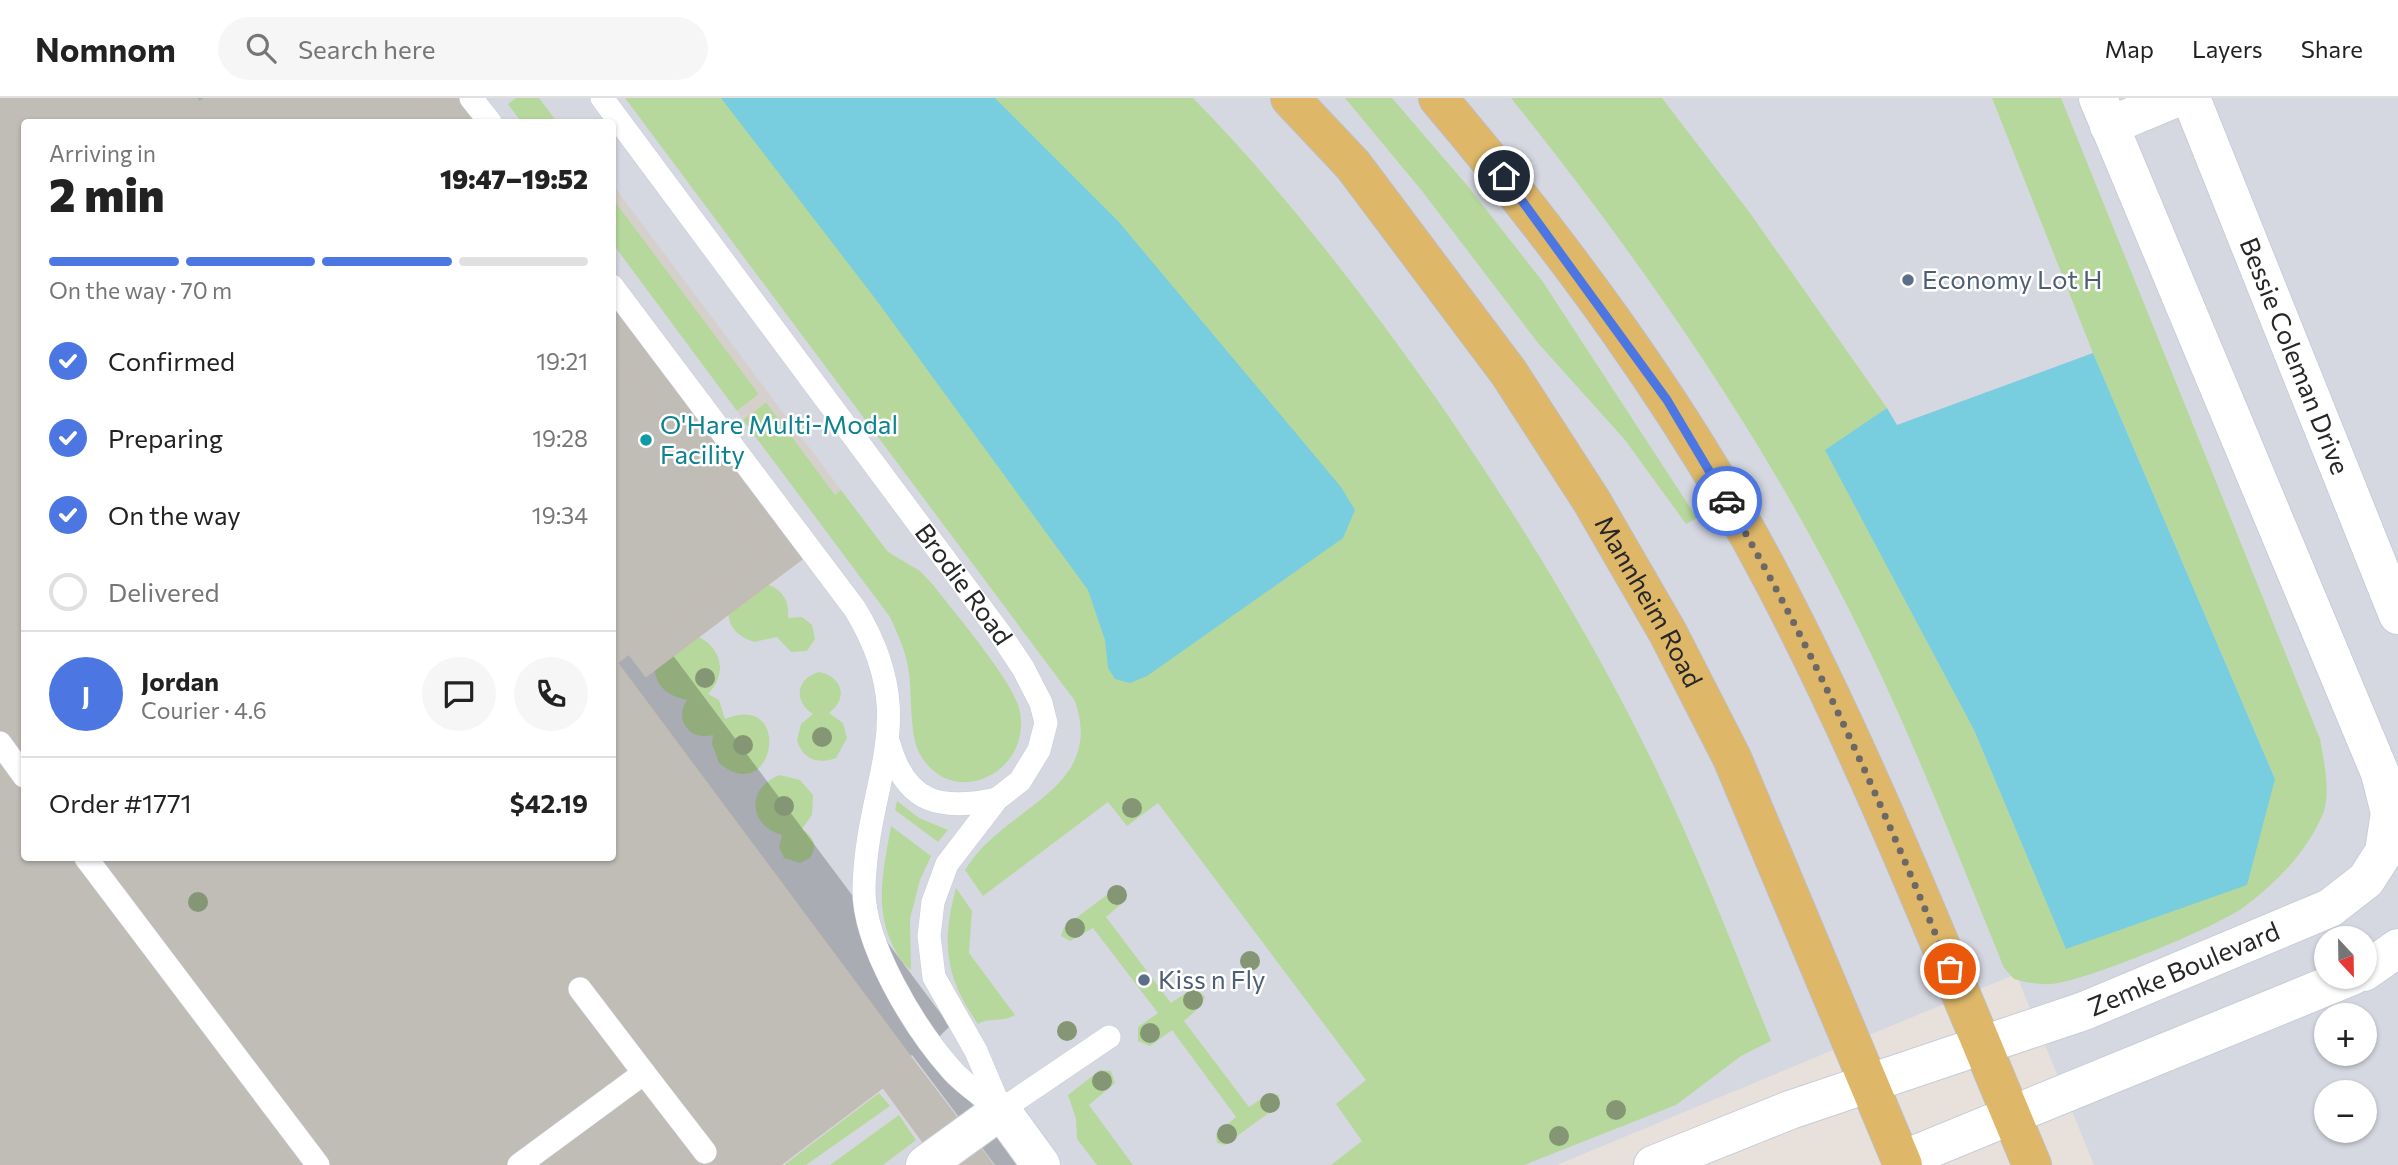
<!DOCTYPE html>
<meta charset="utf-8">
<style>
:root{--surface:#fff;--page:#f6f6f6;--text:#222;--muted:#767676;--line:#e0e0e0;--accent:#4c77e3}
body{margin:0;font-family:Commissioner,sans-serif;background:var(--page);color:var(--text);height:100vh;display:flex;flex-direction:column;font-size:26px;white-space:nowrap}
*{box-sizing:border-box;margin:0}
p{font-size:23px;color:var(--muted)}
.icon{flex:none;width:38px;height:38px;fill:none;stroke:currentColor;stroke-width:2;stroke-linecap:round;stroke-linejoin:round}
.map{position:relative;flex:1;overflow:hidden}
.details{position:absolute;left:21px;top:21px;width:595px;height:742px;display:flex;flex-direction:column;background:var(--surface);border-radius:7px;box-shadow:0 2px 5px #0004}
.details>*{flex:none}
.needle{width:46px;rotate:158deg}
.controls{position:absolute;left:2314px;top:828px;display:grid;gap:14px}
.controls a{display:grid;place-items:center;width:63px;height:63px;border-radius:50%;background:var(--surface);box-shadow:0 2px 5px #0004;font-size:35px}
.pin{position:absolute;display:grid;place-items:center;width:60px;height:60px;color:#fff;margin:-30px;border:4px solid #fff;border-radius:50%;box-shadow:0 2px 7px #0007}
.courier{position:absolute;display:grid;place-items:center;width:70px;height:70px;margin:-35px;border:5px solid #4c77e3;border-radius:50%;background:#fff;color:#222;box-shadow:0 2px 9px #0007}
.summary em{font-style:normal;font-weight:800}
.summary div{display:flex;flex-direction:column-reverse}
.summary{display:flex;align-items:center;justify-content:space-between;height:119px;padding:0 28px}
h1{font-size:46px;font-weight:800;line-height:52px}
.bar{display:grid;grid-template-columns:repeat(4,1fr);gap:10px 7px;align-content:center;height:84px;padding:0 28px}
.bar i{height:9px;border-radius:5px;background:var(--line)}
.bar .selected{background:var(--accent)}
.bar p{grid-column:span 4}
.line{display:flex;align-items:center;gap:18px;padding:0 28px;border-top:2px solid var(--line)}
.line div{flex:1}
.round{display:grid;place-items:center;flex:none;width:74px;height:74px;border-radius:37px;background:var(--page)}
ol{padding:0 28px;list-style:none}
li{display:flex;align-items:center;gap:21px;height:77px}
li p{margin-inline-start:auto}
li .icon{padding:7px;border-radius:50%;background:var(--accent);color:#fff;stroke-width:4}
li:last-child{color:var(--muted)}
li i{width:38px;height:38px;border:4px solid var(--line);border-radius:50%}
header{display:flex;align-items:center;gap:42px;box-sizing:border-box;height:98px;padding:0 35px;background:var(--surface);border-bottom:2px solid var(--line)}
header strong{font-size:33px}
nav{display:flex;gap:38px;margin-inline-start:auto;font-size:24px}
.search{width:490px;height:63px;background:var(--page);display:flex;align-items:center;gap:18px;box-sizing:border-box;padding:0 24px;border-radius:38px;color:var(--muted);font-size:26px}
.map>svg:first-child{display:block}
.airport{fill:#d5d8e1;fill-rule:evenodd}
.green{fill:#b7d89c}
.plaza{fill:#d5d0cc}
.water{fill:#78cdde}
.shadow{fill:#0003}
.building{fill:#c0bcb6;stroke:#c3bcb4;stroke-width:2}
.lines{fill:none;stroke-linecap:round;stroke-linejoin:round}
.service-casing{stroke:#c8cdd7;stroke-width:24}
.minor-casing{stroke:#c8cdd7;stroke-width:40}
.tertiary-casing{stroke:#c8cdd7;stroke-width:40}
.primary-casing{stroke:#bebebe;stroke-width:40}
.service{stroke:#fff;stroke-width:23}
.minor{stroke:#fff;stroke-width:38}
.tertiary{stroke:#fff;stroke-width:38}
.primary{stroke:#deb769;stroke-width:38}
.tree{fill:#849674}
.done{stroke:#6b6866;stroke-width:7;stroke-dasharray:0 12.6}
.route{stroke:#4c77e3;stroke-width:9}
.service-dot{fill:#5c6f8a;stroke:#fff;stroke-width:2.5}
.culture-dot{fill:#0f9aa8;stroke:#fff;stroke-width:2.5}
.labels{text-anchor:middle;stroke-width:5;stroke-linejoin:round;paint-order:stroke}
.service-label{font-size:26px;fill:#4e5e75;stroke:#fff;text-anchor:start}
.street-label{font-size:26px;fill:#272727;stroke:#fff}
.culture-label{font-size:26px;fill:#0d838f;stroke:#fff;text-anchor:start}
</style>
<header>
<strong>Nomnom</strong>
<div class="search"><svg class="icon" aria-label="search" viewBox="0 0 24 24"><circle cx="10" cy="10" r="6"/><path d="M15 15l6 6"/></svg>Search here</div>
<nav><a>Map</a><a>Layers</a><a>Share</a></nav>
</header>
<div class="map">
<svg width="2398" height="1067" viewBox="0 0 2398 1067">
<rect width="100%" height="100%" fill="#e8e0da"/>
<!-- airport -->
<path class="airport" d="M0 0H2398V1067H2094L2016 876 1557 1067H0ZM24 24H612V760H24ZM2326 840H2364V878H2326ZM2326 917H2364V956H2326ZM2326 994H2364V1032H2326Z"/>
<!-- green -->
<g class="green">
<polygon points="516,0 539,0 557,24 521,24 508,6"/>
<path d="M625 0H1193C1283 92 1362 195 1436 300 1519 420 1595 544 1658 675 1700 763 1735 853 1771 943L1741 958 1676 1007 1524 1067H1331L1362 1043 1336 1006 1366 982 1158 705 1127 728 1108 704 983 798 965 772C1003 708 1106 693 1075 603Z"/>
<polygon points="1345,0 1392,0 1466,86 1543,184 1697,420 1686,426 1625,342 1538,245 1422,93"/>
<path d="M1511 0H1662L1750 115 1887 310 1826 353 1974 632 2066 850 2275 681 2093 255 1992 0H2061L2320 641C2324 663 2331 695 2323 716 2306 755 2278 783 2244 809 2217 829 2084 884 2051 886 2038 887 2025 884 2014 881L2004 870C1952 742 1903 614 1839 492 1748 316 1635 155 1511 0Z"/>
<polygon points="616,104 759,296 737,313 613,146 613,107"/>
<path d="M766 304 835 396 841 392 888 454 920 473 934 488C954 514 1012 582 1019 610 1035 672 955 714 921 658 908 638 913 593 908 569 905 551 897 535 890 519L743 322Z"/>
<path d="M763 485C781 490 790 501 788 520L802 519 812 527 815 541 807 553 791 554 777 539 754 544C736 537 728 529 728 510Z"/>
<path d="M694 537C721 547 729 575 708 596L719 602 725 621C794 592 775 712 719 665L712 646 713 637C691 643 673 623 687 602 668 598 656 589 654 569Z"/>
<path d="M819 574C842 578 849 600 829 615L843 625 847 640 836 660C818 667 802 661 797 642L801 626 813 616C793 604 796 580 819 574Z"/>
<path d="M780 677 800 682 813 697 812 717 802 731C814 739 818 747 810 760L800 765 784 760 779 749 782 737C748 728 746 689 780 677Z"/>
<polygon points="897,703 919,720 948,732 938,744 895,712"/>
<path d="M891 728 931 758 920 782 910 821 911 872C903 867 896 855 892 846 874 806 884 770 891 728Z"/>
<path d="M956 790 972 813 969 855 1015 917C1002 925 988 919 978 926 945 879 941 845 956 790Z"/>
<polygon points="1116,790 1125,791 1126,802 1106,819 1171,905 1195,889 1205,899 1201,908 1184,923 1249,1009 1270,995 1279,997 1278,1008 1225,1047 1217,1045 1216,1036 1236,1019 1172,932 1150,948 1138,943 1138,929 1158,915 1093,830 1070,843 1061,838 1064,829"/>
<polygon points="1100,972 1111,973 1115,985 1089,1007 1133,1067 1097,1067 1077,1041 1076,1021 1068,997"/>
<polygon points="879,995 890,1008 806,1067 784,1067"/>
<polygon points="899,1017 916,1042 883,1067 830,1067"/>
</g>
<!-- plaza -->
<polygon class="plaza" points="613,87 841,392 835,397 766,304 743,322 737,313 759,296 616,105 613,107"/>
<!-- water -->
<g class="water">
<polygon points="721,0 995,0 1118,123 1341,389 1355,412 1343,440 1147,578 1130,585 1115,581 1108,570 1105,542 1088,492 877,203"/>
<polygon points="2093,255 2275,681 2247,787 2066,851 1974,632 1825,352 1887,310 1897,327"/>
</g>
<!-- shadow -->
<polygon class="shadow" points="0,0 477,0 495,24 24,24 24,760 612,760 612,181 813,449 672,556 950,928 929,949 1014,1061 1055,1067 995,1067 912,957 909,959 991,1067 892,980 776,1067 0,1067"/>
<!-- building -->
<g class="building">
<polygon points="0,0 196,0 214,24 24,24 24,760 612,760 612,558 915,965 780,1067 0,1067"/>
<polygon points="205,0 218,0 204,11 199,5"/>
<polygon points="218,0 421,0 439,24 214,24 204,11"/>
<polygon points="421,0 465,0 483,24 439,24"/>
<polygon points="612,197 807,457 646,578 629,556 764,454 612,254"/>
<polygon points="612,254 764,454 618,564 612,558"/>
<polygon points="915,965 993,1067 940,1067 883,989"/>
</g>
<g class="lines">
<!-- service casing -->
<g class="service-casing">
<g id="service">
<polyline points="471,0 490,24"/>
<path id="s1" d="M602 0 999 534 1023 570 1041 605 1046 625 1039 652 1020 683 997 701 947 766 933 804 929 838 934 879 976 953 1001 1012"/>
<path d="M612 188 855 511C923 623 867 677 864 790 863 846 914 929 950 970 963 986 983 998 999 1011"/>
<polyline points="0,645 24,678"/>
<path d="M889 646C906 706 941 713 997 701"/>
<polyline points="86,760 318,1067"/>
<polyline points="580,891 644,975"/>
<polyline points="1001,1012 1109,939"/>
<polyline points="519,1067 644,975 705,1054"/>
</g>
</g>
<!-- minor casing -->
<g class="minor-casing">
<g id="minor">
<polyline points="925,1067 1001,1012 1041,1067"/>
<polyline points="1653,1067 1790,1012 1870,985"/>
</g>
</g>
<!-- tertiary casing -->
<g class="tertiary-casing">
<g id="tertiary">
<path id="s2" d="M2191 0 2398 517"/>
<polyline points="2109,28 2176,0"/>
<polyline points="2364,874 2398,850"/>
<path id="s3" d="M1870 985 2084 913 2330 810 2366 782 2384 754 2390 715 2380 675 2098 0"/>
<polyline points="1902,1062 2352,878"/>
</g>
</g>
<!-- primary casing -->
<g class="primary-casing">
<g id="primary">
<path id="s4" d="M1290 0 1353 67 1509 275 1591 402 1668 535 1732 660 1903 1067"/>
<path d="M1438 0C1565 150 1684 311 1775 486 1873 674 1950 872 2032 1067"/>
</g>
</g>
<!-- service -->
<use href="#service" class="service"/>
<!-- minor -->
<use href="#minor" class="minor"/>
<!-- tertiary -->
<use href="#tertiary" class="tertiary"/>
<!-- primary -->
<use href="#primary" class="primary"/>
</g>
<!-- trees -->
<g class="tree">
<circle cx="705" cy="580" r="10"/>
<circle cx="822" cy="639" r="10"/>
<circle cx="743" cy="647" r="10"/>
<circle cx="784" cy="708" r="10"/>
<circle cx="1132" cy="710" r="10"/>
<circle cx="1117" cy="797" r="10"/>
<circle cx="198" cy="804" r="10"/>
<circle cx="1075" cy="830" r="10"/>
<circle cx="1250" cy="863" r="10"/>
<circle cx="1193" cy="902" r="10"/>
<circle cx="1067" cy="933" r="10"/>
<circle cx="1150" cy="935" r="10"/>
<circle cx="1102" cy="983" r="10"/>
<circle cx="1270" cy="1005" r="10"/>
<circle cx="1616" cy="1012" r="10"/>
<circle cx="1227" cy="1036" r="10"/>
<circle cx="1559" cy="1038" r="10"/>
</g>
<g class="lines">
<!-- done -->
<path class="done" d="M1727 403C1815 553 1884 711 1950 871"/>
<!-- route -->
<polyline class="route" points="1504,78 1667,302 1727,403"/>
</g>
<!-- markers -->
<g class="service-dot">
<circle cx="1908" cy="182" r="7"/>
<circle cx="1144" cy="882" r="7"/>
</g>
<circle class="culture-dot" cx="646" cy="342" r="7"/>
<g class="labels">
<!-- service labels -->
<g class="service-label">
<text x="1922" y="191">Economy Lot H</text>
<text x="1158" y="891">Kiss n Fly</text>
</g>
<!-- street labels -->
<g class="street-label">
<text dy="9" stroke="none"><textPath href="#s2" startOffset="278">Bessie Coleman Drive</textPath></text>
<text dy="9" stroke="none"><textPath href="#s1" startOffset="606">Brodie Road</textPath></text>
<text dy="9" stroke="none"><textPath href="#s4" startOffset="620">Mannheim Road</textPath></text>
<text dy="9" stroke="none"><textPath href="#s3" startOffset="334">Zemke Boulevard</textPath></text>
</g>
<!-- culture labels -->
<g class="culture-label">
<text x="660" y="336">O'Hare Multi-Modal<tspan x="660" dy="30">Facility</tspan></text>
</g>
</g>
</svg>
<div class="controls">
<a><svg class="needle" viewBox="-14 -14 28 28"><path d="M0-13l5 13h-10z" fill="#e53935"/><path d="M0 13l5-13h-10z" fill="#767676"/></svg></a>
<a>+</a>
<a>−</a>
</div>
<div class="pin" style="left:1950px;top:871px;background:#ea580c"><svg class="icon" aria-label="bag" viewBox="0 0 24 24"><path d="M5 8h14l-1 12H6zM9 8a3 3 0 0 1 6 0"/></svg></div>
<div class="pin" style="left:1504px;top:78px;background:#1f2937"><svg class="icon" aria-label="home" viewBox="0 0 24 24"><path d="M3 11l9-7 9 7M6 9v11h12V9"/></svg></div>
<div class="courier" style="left:1727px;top:403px"><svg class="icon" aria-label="car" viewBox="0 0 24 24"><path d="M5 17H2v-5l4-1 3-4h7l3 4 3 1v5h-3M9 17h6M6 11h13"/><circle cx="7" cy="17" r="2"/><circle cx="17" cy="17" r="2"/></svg></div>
<section class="details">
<div class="summary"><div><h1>2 min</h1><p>Arriving in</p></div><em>19:47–19:52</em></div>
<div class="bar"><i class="selected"></i><i class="selected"></i><i class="selected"></i><i></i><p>On the way · 70 m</p></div>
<ol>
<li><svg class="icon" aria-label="check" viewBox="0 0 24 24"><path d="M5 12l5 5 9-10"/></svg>Confirmed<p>19:21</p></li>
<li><svg class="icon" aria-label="check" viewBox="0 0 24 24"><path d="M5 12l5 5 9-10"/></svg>Preparing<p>19:28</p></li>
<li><svg class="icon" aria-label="check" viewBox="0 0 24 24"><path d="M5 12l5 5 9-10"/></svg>On the way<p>19:34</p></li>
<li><i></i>Delivered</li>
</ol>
<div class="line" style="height:126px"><b class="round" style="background:var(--accent);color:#fff">J</b><div><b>Jordan</b><p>Courier · 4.6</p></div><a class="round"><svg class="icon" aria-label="chat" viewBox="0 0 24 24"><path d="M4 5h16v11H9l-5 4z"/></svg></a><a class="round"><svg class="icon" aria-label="phone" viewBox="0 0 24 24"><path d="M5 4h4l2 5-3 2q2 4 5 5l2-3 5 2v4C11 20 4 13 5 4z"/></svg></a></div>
<div class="line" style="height:91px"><div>Order #1771</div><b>$42.19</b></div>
</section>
</div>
